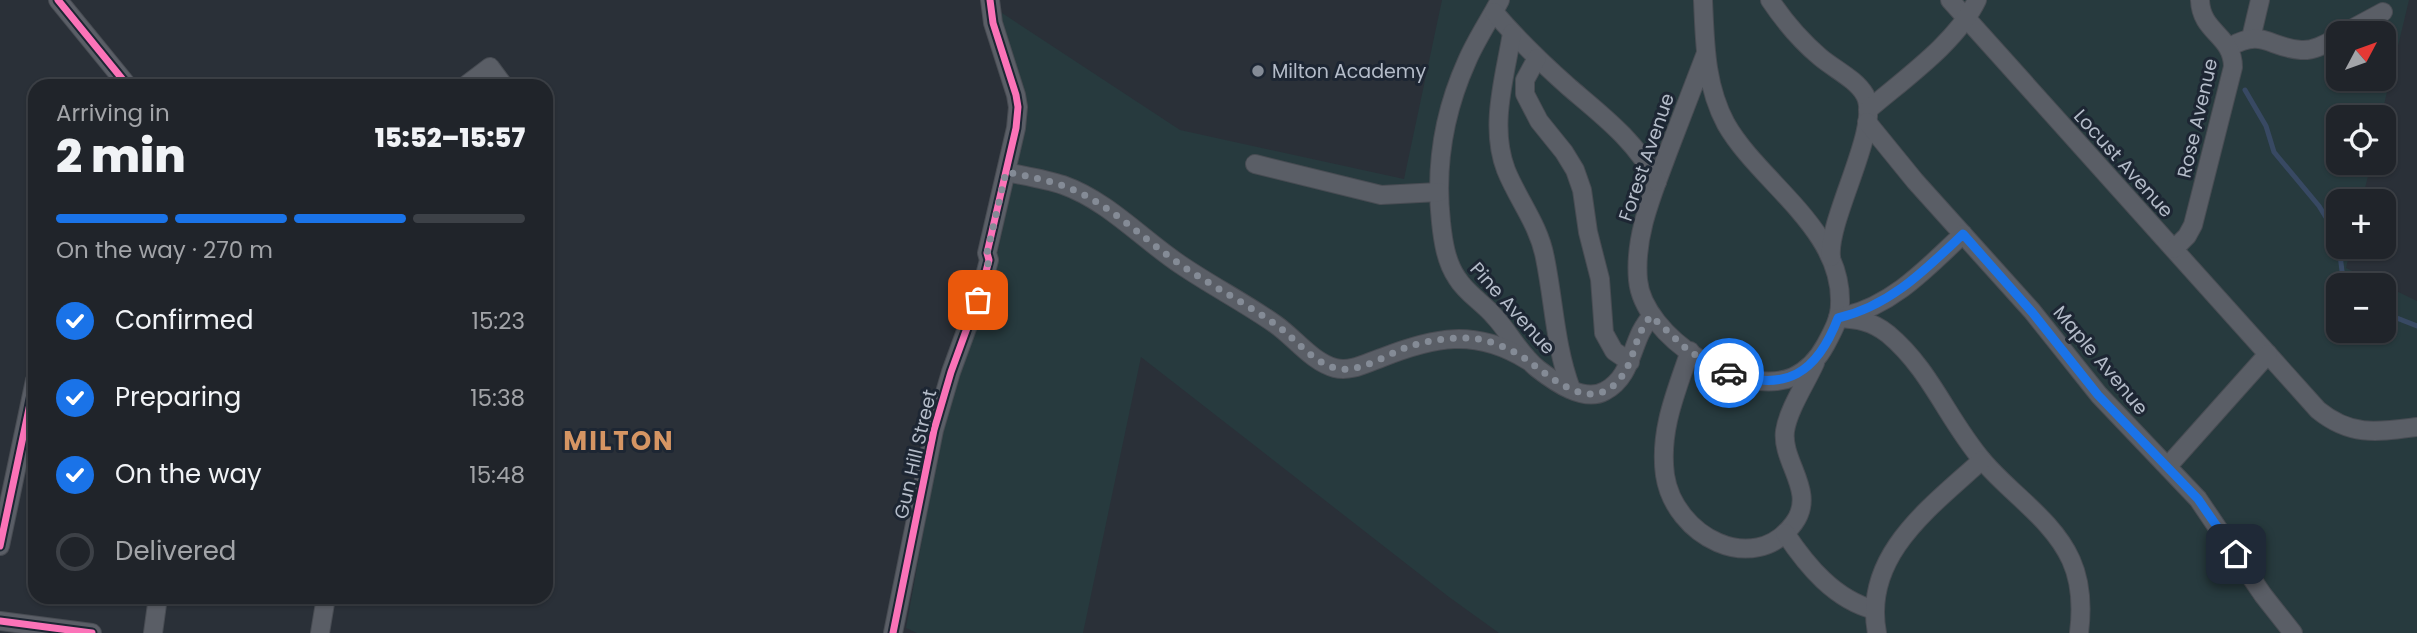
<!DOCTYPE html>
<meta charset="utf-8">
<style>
:root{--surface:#20242a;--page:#2d3036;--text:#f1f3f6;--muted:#a2a4a8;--line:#3d4147;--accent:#1a73e8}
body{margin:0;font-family:Poppins,sans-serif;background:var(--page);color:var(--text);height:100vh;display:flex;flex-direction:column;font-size:26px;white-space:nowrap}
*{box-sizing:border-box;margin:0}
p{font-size:23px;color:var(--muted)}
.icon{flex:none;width:38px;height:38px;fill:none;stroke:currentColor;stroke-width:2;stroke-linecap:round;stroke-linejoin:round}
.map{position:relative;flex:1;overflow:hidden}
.panel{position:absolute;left:28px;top:79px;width:525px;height:525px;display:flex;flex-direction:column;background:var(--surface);border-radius:21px;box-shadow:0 2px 5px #0004,0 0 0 2px var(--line)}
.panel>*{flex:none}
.needle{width:46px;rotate:49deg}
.fabs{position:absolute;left:2326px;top:21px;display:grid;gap:14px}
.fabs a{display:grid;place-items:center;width:70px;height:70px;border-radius:14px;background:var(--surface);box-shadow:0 2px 5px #0004,0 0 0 2px var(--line);font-size:35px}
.pin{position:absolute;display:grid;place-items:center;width:60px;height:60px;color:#fff;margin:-30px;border-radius:14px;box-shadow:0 4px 10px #0006}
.courier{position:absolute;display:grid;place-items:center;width:70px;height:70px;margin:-35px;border:5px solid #1a73e8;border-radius:50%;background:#fff;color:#222;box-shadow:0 2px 9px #0007}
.head em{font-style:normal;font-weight:800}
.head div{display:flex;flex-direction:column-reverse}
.head{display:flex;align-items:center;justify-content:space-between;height:119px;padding:0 28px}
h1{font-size:46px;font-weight:800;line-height:52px}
.bar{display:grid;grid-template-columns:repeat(4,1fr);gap:10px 7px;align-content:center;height:84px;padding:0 28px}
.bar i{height:9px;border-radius:5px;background:var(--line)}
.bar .selected{background:var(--accent)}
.bar p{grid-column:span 4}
ol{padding:0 28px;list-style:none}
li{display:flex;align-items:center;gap:21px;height:77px}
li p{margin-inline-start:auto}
li .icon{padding:7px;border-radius:50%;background:var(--accent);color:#fff;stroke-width:4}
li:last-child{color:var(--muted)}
li i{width:38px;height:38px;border:4px solid var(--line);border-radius:50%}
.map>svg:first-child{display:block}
.green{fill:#273a3e;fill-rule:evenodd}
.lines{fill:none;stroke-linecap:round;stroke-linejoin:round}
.stream{stroke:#384963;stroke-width:5}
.minor-casing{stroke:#484c53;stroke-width:20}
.minor{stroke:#5a5e66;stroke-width:18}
.cycleway-casing{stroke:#1d2633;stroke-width:11}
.cycleway{stroke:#fb73b8;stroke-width:7}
.done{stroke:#848b96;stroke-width:7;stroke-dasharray:0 12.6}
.route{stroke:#1a73e8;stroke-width:9}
.poi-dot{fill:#848b96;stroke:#1d2633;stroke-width:2.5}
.labels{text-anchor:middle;stroke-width:6;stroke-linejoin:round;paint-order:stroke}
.poi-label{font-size:19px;fill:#b4bcc9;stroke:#1d2633;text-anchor:start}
.street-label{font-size:19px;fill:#b4bcc9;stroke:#1d2633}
.district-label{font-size:26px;font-weight:bold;letter-spacing:2px;fill:#d59563;stroke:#1d2633}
</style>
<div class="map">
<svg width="2417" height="633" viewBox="0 0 2417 633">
<rect width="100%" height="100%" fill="#2a3038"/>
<!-- green -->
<path class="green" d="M1442 0H2409L2381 117H2338V163H2371L2362 201H2338V247H2351L2346 268 2383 285H2338V331H2384V285L2417 301V633H1499L1449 597 1141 357 1083 633H917L906 628 938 452 954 383 989 291 1025 128C1029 91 1012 56 1001 22L999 11 1180 130 1404 179ZM2338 33H2384V79H2338Z"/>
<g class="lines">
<!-- stream -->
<g class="stream">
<polyline points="2245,90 2266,126 2274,152 2319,206 2332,227 2338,244"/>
<polyline points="2339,247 2342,271 2349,285"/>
<polyline points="2384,313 2417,326"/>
</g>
<!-- minor casing -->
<g class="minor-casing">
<g id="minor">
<polyline points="58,0 128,86"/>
<path d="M1500 0C1489 21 1476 40 1467 61 1444 112 1435 167 1441 222 1443 241 1446 262 1457 278 1466 293 1483 303 1494 316 1510 333 1520 355 1538 369 1555 382 1584 403 1605 391 1635 375 1630 338 1652 316"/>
<path d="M1703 0C1705 43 1705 85 1726 124 1759 182 1843 229 1840 304 1840 318 1833 331 1826 344 1819 357 1808 370 1793 377 1740 399 1643 336 1638 280 1634 235 1653 193 1668 152 1681 119 1693 86 1706 53"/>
<path d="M1770 0C1784 21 1800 40 1820 57 1834 69 1856 79 1865 95 1882 127 1827 219 1831 257"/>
<path d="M1950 0 2318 410C2351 437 2378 432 2417 427"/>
<path d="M1494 12C1517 39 1543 64 1570 88 1603 116 1637 142 1657 182"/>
<path d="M1512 33C1505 77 1489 126 1506 170 1518 200 1539 225 1545 258 1554 302 1555 346 1571 389"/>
<polyline points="2344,33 2383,12"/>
<polyline points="2251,38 2260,0"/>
<path d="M2230 47C2262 28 2270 48 2301 50 2314 51 2327 43 2338 37"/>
<polyline points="1537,58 1525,80 1525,94 1539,121 1564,152 1575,170 1582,190 1588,232 1600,279 1604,333 1614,351 1630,362"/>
<polyline points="465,86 490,67 504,86"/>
<path d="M1868 110C1904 79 1957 42 1977 0"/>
<polyline points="1867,122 1915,181 2032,311 2099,395 2198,499 2263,595 2293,633"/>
<polyline points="1255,164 1381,195 1439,192"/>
<path d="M1006 172C1025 176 1045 179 1063 185 1108 201 1142 239 1181 265 1212 286 1245 303 1275 324 1294 337 1312 362 1335 368 1351 372 1366 363 1381 358 1434 337 1475 328 1527 360"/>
<path d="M2174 249 2187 236 2193 225 2233 67C2233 35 2201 33 2200 0"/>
<path d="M1845 316C1893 305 1928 267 1963 234"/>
<path d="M1838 318C1857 319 1872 321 1888 334 1931 370 1947 419 1983 461 2011 494 2053 520 2071 560 2081 582 2082 609 2079 633"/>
<path d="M1690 351C1676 392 1659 431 1665 475 1674 536 1754 578 1794 523 1817 492 1781 462 1785 431 1788 410 1806 383 1815 363"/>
<polyline points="2168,466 2268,354"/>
<path d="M1785 533C1807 566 1835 600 1875 610"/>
<polyline points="0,546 35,380"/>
<polyline points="0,621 92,633"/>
<polyline points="153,633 158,597"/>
<polyline points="320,633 326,597"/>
<polyline points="893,633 934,430 951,372 982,287 989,260 987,253 1016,128 1018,107 1016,95 993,23 990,0"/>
<path d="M1877 633C1862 555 1932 506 1982 460"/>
</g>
</g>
<!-- minor -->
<use href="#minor" class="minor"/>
<!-- cycleway casing -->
<g class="cycleway-casing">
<g id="cycleway">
<polyline points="58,0 128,86"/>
<polyline points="0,546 35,380"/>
<polyline points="0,621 92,633"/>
<polyline points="893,633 934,430 951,372 982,287 989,260 987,253 1016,128 1018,107 1016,95 993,23 990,0"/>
</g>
</g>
<!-- cycleway -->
<use href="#cycleway" class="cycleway"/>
</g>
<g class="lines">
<!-- done -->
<path class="done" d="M978 300C983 286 991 267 987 253L1006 172C1031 177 1055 181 1078 192 1116 210 1146 241 1181 265 1212 286 1245 303 1275 324 1294 337 1312 362 1335 368 1358 374 1384 356 1405 348 1428 340 1454 336 1478 339 1495 342 1513 350 1527 360 1552 378 1590 413 1618 381 1636 361 1633 336 1651 316L1690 352 1729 373"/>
<!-- route -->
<path class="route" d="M1729 373C1786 393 1817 373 1838 318 1890 306 1925 270 1963 234L2032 312 2098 395 2198 499 2236 554"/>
</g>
<!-- markers -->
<circle class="poi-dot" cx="1258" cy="71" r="7"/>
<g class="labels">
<!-- poi labels -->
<g class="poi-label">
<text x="1272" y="78">Milton Academy</text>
</g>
<!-- street labels -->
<g class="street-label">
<text transform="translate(2197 118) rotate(-77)" y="7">Rose Avenue</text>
<text transform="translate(1646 157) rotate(-71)" y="7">Forest Avenue</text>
<text transform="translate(2124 163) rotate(48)" y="7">Locust Avenue</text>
<text transform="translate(1513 308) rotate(48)" y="7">Pine Avenue</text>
<text transform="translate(2101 360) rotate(50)" y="7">Maple Avenue</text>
<text transform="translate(915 454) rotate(-77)" y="7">Gun Hill Street</text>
</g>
<!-- district labels -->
<g class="district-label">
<text x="619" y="450">MILTON</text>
</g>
</g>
</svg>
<div class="fabs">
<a><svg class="needle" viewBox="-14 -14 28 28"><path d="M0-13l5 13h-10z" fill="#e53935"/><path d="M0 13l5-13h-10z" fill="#a2a4a8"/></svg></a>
<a><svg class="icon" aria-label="locate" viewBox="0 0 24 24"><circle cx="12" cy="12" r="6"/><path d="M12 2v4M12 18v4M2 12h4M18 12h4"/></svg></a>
<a>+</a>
<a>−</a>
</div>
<div class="pin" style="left:978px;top:300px;background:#ea580c"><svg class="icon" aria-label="bag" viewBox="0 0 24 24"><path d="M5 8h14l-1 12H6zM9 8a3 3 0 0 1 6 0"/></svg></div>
<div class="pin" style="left:2236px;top:554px;background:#1f2937"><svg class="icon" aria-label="home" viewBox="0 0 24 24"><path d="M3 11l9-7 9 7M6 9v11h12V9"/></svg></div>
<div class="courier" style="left:1729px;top:373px"><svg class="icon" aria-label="car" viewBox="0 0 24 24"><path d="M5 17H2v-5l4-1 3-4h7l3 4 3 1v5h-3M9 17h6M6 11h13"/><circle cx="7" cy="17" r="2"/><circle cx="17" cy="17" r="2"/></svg></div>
<section class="panel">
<div class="head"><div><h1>2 min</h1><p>Arriving in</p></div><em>15:52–15:57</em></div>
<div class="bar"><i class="selected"></i><i class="selected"></i><i class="selected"></i><i></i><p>On the way · 270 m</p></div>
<ol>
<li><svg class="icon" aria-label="check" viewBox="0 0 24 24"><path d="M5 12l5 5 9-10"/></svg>Confirmed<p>15:23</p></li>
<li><svg class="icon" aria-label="check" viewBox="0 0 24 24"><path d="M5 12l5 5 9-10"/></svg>Preparing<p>15:38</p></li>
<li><svg class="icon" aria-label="check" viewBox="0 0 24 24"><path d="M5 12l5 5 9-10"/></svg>On the way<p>15:48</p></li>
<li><i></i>Delivered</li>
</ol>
</section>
</div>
